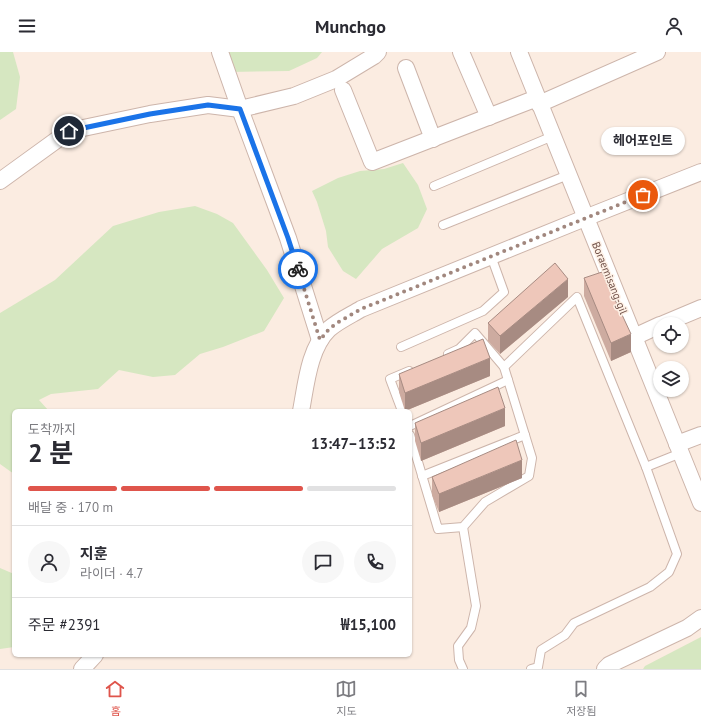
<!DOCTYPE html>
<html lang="ko">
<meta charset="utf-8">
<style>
:root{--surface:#fff;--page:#f7f7f7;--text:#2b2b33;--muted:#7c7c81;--line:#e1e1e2;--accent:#df554c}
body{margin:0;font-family:"PT Sans","Noto Sans KR",sans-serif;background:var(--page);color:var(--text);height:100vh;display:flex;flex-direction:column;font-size:15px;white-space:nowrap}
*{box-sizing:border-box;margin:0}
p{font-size:13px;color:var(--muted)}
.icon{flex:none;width:22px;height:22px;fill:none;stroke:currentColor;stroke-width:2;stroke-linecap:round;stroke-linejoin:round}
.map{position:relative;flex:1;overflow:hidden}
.panel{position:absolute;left:12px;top:357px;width:400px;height:248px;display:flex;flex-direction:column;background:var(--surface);border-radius:6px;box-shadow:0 1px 3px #0004}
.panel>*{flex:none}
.controls{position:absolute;left:653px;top:265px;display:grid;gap:8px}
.controls a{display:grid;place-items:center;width:36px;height:36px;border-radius:50%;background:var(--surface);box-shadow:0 1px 3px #0004;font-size:20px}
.pin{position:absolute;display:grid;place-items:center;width:34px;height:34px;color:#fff;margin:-17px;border:2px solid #fff;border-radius:50%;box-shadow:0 1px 4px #0007}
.courier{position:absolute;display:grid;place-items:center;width:40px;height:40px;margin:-20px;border:3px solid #1a73e8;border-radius:50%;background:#fff;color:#222;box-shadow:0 1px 5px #0007}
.bubble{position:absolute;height:28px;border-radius:14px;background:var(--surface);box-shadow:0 1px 3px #0004;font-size:13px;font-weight:700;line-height:28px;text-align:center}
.overview em{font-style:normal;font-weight:700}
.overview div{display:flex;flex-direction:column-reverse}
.overview{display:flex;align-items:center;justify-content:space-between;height:68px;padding:0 16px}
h1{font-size:26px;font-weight:700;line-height:30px}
.bar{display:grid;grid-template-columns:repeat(4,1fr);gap:6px 4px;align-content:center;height:48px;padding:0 16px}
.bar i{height:5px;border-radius:3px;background:var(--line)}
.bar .current{background:var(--accent)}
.bar p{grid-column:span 4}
.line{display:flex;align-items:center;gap:10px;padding:0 16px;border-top:1px solid var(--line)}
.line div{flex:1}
.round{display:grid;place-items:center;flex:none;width:42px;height:42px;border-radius:21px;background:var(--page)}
header{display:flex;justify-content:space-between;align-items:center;height:52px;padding:0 16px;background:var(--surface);font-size:18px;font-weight:700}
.tab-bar{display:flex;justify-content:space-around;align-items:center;height:56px;border-top:1px solid var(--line);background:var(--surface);font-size:11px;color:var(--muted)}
.tab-bar a{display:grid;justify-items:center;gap:2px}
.tab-bar .current{color:var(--accent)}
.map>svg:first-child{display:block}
.green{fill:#d6e7c1}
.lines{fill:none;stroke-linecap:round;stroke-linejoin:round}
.lane-casing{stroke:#cdb5ab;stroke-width:10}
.street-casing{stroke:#cdb5ab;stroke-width:18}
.lane{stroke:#fff;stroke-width:8}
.street{stroke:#fff;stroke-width:16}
.wall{fill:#cdaba0}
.shaded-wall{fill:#a78b82}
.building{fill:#eec7ba;stroke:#a78b82}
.done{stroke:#a1877e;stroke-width:4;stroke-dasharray:0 7.2}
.route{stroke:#1a73e8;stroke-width:5}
.labels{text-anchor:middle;stroke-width:3;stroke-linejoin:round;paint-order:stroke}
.street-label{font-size:11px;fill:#705149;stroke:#fef1e6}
</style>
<header><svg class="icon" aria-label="menu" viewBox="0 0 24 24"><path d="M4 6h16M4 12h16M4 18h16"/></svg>Munchgo<svg class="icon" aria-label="person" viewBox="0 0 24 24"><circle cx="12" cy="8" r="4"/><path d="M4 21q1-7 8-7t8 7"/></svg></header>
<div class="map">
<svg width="701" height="617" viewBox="0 0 701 617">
<rect width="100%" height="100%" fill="#fbece1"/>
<!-- green -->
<g class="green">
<polygon points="0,0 13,0 20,25 16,57 0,68"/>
<polygon points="222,0 322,0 317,6 289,19 230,20"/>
<polygon points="403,111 418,133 427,157 418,176 382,197 356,227 343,219 328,195 326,179 317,150 312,139 338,126 360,119 384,117"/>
<polygon points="195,154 217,162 233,171 267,218 284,246 264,279 223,295 200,302 175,323 153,325 119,318 98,337 51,342 39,348 49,359 14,359 14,422 0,412 0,261 55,228 113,174 159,160"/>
<polygon points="0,516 14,522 14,595 0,597"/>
<polygon points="701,585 701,617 643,617 645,614"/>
</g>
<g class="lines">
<!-- lane casing -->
<g class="lane-casing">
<g id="lane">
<polyline points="434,134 553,84"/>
<polyline points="443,173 568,123"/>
<polyline points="401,295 483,259 504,240 491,204"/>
<polyline points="504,315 577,245 646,415"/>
<polyline points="402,359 390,327 409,319"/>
<polyline points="410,374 508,328"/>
<polyline points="410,383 438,477 463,475 485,450 529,424 532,406 504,315 475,281 459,297 448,302"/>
<polyline points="422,424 525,383"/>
<polyline points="463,475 476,554 471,576 458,594 459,608 463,617"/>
<polyline points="531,617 538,615 541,598 565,583 574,571 650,535 669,520 677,502 646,415 681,401"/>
</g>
</g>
<!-- street casing -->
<g class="street-casing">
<g id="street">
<polyline points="220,0 240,57 288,186 320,288"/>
<polyline points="461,0 489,65"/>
<polyline points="519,0 701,451"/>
<polyline points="406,16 433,87"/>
<polyline points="343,38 372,110 537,46"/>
<polyline points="539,52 657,0"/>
<polyline points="0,129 69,79 150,62 208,53 240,57 294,44 336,27 374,4 378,0"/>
<polyline points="663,272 701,256"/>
<polyline points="634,285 660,273"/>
<path d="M301 359C306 333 309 296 329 277 338 269 351 263 361 257L585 166 701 120"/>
<polyline points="677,392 701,383"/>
<polyline points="82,617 95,603"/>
<polyline points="605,617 609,613 687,576 701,566"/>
</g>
</g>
<!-- lane -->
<use href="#lane" class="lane"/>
<!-- street -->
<use href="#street" class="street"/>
</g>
<!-- wall -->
<g class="wall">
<polygon points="584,226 631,300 611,309 584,244"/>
<polygon points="568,245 500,302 488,289 488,271"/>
<polygon points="399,322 490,324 405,359 399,340"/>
<polygon points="415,371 505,374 421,409 415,389"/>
<polygon points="432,425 522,426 439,460 432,443"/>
</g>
<!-- shaded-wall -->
<g class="shaded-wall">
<polygon points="568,227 568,245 500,302 500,284"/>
<polygon points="631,282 631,300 611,309 611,291"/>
<polygon points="490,306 490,324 405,359 405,341"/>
<polygon points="505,356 505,374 421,409 421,391"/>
<polygon points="522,408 522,426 439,460 439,442"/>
</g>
<!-- building -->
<g class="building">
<polygon points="555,211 568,227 500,284 488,271"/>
<polygon points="602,220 631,282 611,291 584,226"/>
<polygon points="483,287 490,306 405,341 399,322"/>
<polygon points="498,335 505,356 421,391 415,371"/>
<polygon points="516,388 522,408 439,442 432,425"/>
</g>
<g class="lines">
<!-- done -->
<polyline class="done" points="298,217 320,288 329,277 337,271 361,257 643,143"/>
<!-- route -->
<polyline class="route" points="69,79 150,62 208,53 240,57 288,186 298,217"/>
</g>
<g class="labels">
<!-- street labels -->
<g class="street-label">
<text transform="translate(610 226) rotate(68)" y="4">Boraemisang-gil</text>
</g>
</g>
</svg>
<div class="controls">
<a><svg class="icon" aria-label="locate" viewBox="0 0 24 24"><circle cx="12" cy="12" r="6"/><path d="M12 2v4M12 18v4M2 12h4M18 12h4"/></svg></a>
<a><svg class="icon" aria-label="layers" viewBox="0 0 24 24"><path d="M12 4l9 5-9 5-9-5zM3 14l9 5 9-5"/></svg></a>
</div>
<div class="pin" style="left:643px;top:143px;background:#ea580c"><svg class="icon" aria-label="bag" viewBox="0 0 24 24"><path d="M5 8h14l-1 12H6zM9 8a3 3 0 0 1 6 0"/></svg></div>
<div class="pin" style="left:69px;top:79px;background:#1f2937"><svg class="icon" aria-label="home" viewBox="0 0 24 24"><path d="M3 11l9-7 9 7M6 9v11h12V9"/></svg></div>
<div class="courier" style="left:298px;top:217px"><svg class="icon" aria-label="bike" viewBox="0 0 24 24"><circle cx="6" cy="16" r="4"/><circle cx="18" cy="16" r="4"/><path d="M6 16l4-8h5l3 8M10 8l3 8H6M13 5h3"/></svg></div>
<div class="bubble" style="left:601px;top:75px;width:84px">헤어포인트</div>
<section class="panel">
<div class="overview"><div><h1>2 분</h1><p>도착까지</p></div><em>13:47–13:52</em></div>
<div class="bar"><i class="current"></i><i class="current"></i><i class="current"></i><i></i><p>배달 중 · 170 m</p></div>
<div class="line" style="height:72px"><a class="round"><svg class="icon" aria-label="person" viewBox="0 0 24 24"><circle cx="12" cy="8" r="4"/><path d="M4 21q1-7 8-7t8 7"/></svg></a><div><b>지훈</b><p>라이더 · 4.7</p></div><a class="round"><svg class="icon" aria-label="chat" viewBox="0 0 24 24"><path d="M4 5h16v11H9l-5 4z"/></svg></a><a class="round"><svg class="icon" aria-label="phone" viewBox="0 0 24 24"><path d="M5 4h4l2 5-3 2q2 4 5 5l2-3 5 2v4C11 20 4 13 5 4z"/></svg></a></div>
<div class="line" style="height:52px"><div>주문 #2391</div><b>₩15,100</b></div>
</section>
</div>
<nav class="tab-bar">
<a class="current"><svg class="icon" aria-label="home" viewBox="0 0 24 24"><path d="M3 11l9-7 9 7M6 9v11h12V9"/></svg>홈</a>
<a><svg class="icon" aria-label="map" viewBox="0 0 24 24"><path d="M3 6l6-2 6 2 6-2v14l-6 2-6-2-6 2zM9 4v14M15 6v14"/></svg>지도</a>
<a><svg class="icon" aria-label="saved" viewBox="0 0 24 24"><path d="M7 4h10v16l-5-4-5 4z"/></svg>저장됨</a>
</nav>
